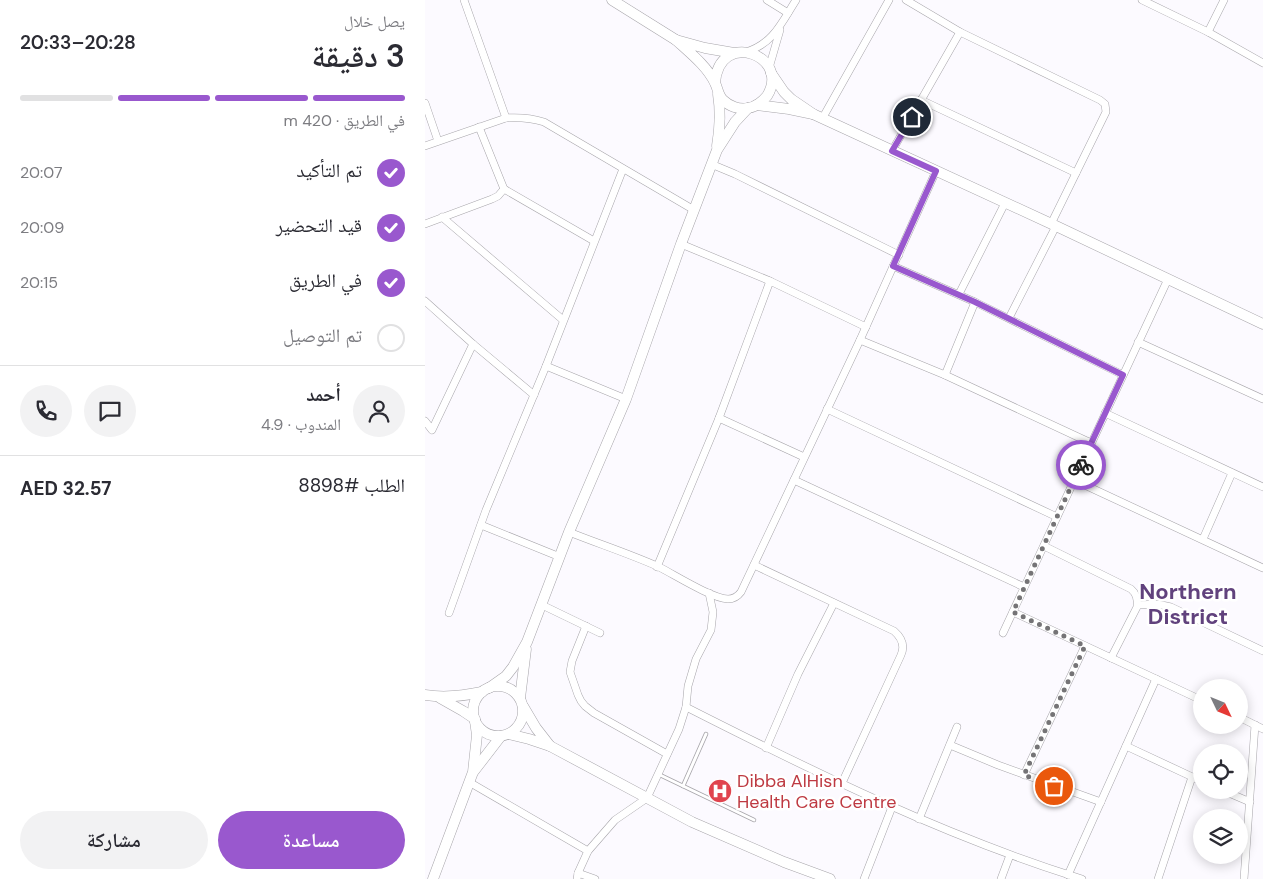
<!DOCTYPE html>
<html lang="ar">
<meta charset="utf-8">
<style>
:root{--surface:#fff;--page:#f2f2f3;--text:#2b2b33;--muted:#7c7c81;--line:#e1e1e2;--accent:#9958ce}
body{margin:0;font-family:"DM Sans","Noto Naskh Arabic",sans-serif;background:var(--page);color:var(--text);direction:rtl;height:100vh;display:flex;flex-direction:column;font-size:19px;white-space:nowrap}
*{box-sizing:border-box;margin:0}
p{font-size:16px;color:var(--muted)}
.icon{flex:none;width:28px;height:28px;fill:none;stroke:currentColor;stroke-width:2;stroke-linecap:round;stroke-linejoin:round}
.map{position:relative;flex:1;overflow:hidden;direction:ltr}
.drawer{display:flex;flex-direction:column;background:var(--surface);width:425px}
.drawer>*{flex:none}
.needle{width:32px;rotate:133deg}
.tools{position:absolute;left:768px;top:679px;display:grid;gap:10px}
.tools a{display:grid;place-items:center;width:55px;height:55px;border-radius:50%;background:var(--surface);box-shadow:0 2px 12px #0003;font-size:25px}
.pin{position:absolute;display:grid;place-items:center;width:42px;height:42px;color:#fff;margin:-21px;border:2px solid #fff;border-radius:50%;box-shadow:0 1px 5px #0007}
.courier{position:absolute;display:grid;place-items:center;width:50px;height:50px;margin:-25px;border:4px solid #9958ce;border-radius:50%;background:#fff;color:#222;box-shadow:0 1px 6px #0007}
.overview em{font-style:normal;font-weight:600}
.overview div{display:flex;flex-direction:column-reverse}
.overview{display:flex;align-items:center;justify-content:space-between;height:85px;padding:0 20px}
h1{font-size:32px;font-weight:600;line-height:38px}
.bar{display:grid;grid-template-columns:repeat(4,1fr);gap:8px 5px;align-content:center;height:60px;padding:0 20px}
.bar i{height:6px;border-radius:4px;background:var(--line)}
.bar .current{background:var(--accent)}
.bar p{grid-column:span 4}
.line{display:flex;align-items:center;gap:12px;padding:0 20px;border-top:1px solid var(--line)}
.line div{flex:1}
.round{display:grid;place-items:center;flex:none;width:52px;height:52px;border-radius:26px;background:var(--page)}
ol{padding:0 20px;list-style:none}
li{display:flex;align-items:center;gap:15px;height:55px}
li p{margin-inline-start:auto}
li .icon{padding:5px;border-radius:50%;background:var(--accent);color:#fff;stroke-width:4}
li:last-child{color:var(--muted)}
li i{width:28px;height:28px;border:2px solid var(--line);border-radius:50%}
.button{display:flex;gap:10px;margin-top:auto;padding:10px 20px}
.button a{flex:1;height:58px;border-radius:30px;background:var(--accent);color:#fff;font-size:20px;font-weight:600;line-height:58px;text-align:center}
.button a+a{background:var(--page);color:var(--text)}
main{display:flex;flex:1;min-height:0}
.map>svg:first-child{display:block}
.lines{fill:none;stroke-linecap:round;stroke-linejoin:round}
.lane-casing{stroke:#a7a5aa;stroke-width:4.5}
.street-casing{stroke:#a7a5aa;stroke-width:8}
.secondary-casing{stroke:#a7a5aa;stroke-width:11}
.lane{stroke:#fff;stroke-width:3}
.street{stroke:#fff;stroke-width:7}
.secondary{stroke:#fff;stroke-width:10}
.done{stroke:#757476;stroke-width:5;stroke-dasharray:0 9}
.route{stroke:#9958ce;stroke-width:6}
.labels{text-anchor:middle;stroke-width:5;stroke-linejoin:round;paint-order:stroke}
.health-label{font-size:18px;fill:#be3a42;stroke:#fff;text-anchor:start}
.district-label{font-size:22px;font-weight:bold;fill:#61427d;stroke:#fff}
</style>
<main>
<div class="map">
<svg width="838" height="879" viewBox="0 0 838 879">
<rect width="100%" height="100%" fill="#fcfaff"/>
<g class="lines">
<!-- lane casing -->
<g class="lane-casing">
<g id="lane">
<polyline points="233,774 329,820"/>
<polyline points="258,786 281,734"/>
</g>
</g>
<!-- street casing -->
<g class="street-casing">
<g id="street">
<polyline points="39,0 81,118"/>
<polyline points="342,0 363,13"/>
<polyline points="481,0 535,32 675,100 680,104 681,112 626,224"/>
<polyline points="717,0 783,32 838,63"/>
<polyline points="783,32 799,0"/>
<path d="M321 52C348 44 357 22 371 0"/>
<polyline points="344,68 355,30"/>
<polyline points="496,100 651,173"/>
<polyline points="0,103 13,141"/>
<polyline points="397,119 464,0"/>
<polyline points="54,127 79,189 169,241"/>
<path d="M0 146 81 118C95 117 106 118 119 122L269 210"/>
<polyline points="467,151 535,32"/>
<polyline points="286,164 310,174 474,255"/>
<polyline points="17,217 138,320"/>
<polyline points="0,224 67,199 73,196 79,189"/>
<polyline points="256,244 345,281 441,327"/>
<polyline points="468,266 550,302 698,375"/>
<polyline points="534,294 580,203"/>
<polyline points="0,301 48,344 109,395"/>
<polyline points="584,318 631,226"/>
<polyline points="435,340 520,375 666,443"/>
<polyline points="713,342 838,399"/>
<polyline points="121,366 201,399"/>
<polyline points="520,375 550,302"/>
<polyline points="402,409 632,517"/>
<polyline points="680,413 838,487"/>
<polyline points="294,418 379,457"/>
<polyline points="0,421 7,430 48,344"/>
<polyline points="369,480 599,587"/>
<polyline points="649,480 838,568"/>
<polyline points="56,525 135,557"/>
<path d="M144 532C174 544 205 554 234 567 250 575 286 598 303 599 309 599 313 596 316 592L435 340 511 171"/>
<polyline points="778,539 807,473"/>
<path d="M619 546 706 589C712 594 713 600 712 607L686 658"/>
<path d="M329 565 469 631C477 638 480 646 476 655L417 783"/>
<polyline points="232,567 294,418 345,281"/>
<polyline points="117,605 175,633"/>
<polyline points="713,605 732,604 746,607 838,651"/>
<polyline points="588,612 776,700"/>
<polyline points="24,613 61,510 121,366 198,169"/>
<polyline points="161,626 147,661 145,672 153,695 156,701 160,706 169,713 242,754"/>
<polyline points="578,633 743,279"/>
<path d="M261 707C389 772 519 836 657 879"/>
<polyline points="814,717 838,729"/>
<polyline points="525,745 573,765 676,802"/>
<polyline points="701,746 776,781"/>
<polyline points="341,748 373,674 409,603"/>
<polyline points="599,775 660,646"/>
<polyline points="44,782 163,851"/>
<polyline points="797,790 825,802"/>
<polyline points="494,819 532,727"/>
<polyline points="153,873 170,879"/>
<polyline points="643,875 731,679"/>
<polyline points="152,879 153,873 163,851 190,820 222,798 254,729 261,707 263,686 271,659 286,630 288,612 284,593"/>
<polyline points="439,879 467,807"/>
<polyline points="576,879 585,855"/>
<polyline points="733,879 767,777"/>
<polyline points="819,879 830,725"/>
</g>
</g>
<!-- secondary casing -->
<g class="secondary-casing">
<g id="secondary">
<polyline points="187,0 251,40"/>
<path d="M290 83C294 28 367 56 342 96 337 102 330 107 323 108 314 110 304 106 298 100 293 95 293 89 290 83 282 66 264 52 251 40L280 48 309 53"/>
<polyline points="332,105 364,109 388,114 366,99 359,92 346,73"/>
<polyline points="388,114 631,226 838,324"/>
<path d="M292 146C295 128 296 112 293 94"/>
<circle cx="73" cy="711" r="25"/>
<polyline points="64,688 81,676 88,667 102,642 144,532 201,399 256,244 292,150 310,122 323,108"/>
<path d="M0 695C19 698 38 696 57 692"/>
<polyline points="15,698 38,711 50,719"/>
<polyline points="95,698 101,649"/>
<polyline points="84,734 104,739 125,746 111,728 98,706"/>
<polyline points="125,746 267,822 359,862 405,879"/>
<polyline points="49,771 76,736"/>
<polyline points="8,879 48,772 52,735 50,721"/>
</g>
</g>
<!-- lane -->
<use href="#lane" class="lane"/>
<!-- street -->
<use href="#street" class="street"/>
<!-- secondary -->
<use href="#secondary" class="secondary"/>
</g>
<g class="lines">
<!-- done -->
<polyline class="done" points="629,786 599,775 660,646 588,612 656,465"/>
<!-- route -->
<polyline class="route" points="487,117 467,151 511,171 468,266 550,302 698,375 656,465"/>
</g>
<!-- icons -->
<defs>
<g id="hospital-disc" transform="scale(1.25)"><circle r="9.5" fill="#e0444e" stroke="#fff"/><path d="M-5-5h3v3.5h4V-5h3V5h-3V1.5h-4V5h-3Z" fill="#fff"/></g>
</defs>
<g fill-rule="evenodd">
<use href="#hospital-disc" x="295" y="791"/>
</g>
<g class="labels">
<!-- health labels -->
<g class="health-label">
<text x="312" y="787">Dibba AlHisn<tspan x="312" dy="21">Health Care Centre</tspan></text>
</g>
<!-- district labels -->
<g class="district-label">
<text x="763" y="599">Northern<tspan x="763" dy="25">District</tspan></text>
</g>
</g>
</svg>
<div class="tools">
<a><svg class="needle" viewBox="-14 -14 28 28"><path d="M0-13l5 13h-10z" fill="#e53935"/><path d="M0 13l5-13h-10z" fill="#7c7c81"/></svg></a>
<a><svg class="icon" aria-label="locate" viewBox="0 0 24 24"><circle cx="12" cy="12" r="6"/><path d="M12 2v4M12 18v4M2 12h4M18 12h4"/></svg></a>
<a><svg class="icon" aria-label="layers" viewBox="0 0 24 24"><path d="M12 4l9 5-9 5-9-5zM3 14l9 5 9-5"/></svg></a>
</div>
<div class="pin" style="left:629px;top:786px;background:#ea580c"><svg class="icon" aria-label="bag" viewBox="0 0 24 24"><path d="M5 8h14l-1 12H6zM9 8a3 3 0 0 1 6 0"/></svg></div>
<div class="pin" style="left:487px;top:117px;background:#1f2937"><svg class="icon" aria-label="home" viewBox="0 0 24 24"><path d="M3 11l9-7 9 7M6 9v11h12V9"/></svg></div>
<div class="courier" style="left:656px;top:465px"><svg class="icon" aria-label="bike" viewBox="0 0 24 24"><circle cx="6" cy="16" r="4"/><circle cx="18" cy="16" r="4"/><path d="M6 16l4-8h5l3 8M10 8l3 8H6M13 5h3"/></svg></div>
</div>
<section class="drawer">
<div class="overview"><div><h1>3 دقيقة</h1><p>يصل خلال</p></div><em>20:28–20:33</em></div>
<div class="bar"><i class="current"></i><i class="current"></i><i class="current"></i><i></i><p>في الطريق · 420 m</p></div>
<ol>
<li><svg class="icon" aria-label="check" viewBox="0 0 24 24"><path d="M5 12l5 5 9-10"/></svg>تم التأكيد<p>20:07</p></li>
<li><svg class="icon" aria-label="check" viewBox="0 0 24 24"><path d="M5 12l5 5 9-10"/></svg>قيد التحضير<p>20:09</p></li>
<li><svg class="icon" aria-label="check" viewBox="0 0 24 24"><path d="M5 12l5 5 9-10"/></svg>في الطريق<p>20:15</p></li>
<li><i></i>تم التوصيل</li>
</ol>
<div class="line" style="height:90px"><a class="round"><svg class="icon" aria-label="person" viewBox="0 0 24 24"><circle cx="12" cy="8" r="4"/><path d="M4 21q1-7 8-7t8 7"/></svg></a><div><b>أحمد</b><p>المندوب · 4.9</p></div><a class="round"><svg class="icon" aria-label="chat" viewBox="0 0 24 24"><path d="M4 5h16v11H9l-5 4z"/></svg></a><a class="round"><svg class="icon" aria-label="phone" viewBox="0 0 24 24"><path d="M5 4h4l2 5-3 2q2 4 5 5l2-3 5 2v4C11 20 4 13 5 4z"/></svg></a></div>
<div class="line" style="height:65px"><div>الطلب #8898</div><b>AED 32.57</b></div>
<div class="button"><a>مساعدة</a><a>مشاركة</a></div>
</section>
</main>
